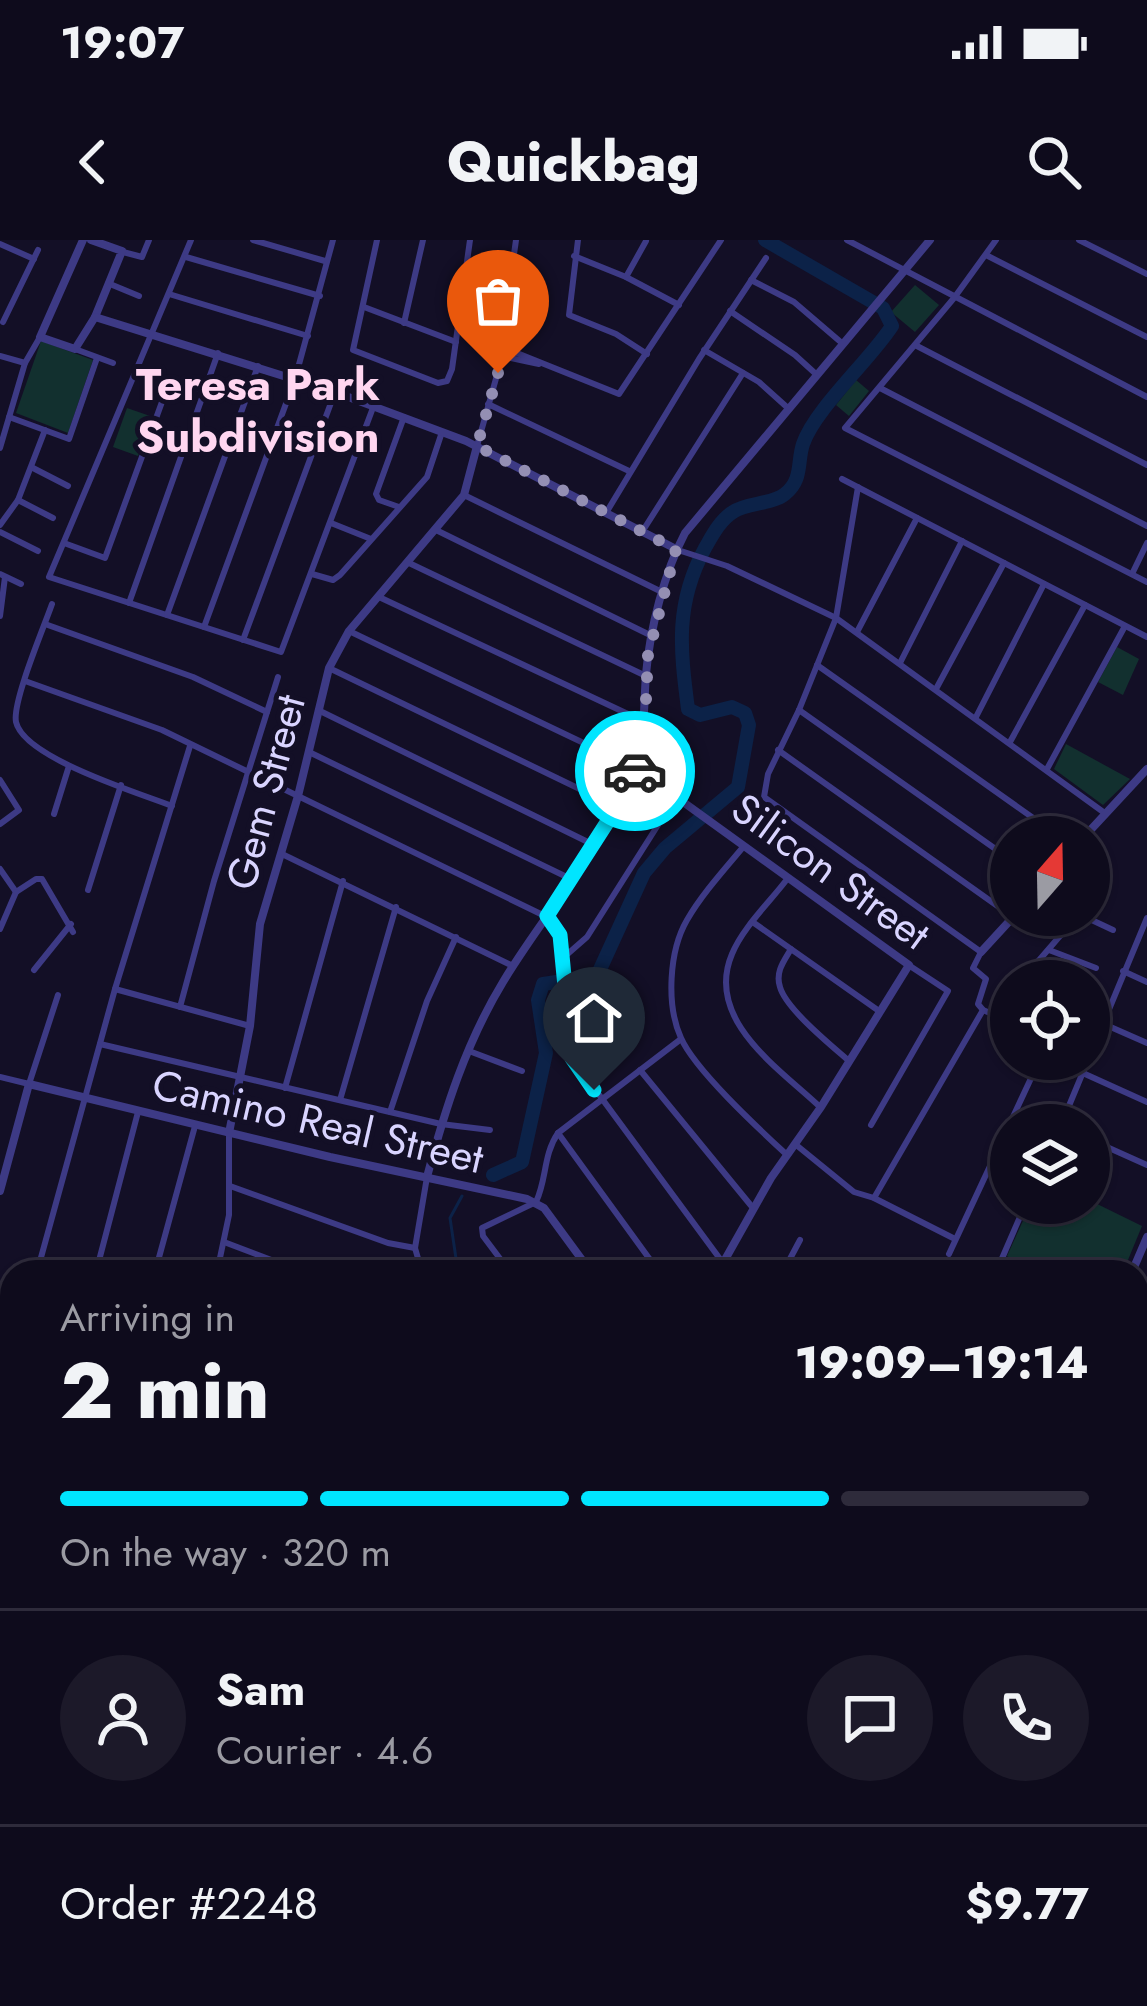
<!DOCTYPE html>
<meta charset="utf-8">
<style>
:root{--surface:#0e0b1c;--page:#1c1929;--text:#f1f3f6;--muted:#9b9ba3;--line:#2e2b3b;--accent:#00e5ff}
body{margin:0;font-family:Jost,sans-serif;background:var(--page);color:var(--text);height:100vh;display:flex;flex-direction:column;font-size:45px;white-space:nowrap}
*{box-sizing:border-box;margin:0}
p{font-size:39px;color:var(--muted)}
.icon{flex:none;width:66px;height:66px;fill:none;stroke:currentColor;stroke-width:2;stroke-linecap:round;stroke-linejoin:round}
.map{position:relative;flex:1;overflow:hidden}
.drawer{position:absolute;left:0px;top:1020px;width:1149px;height:747px;display:flex;flex-direction:column;background:var(--surface);border-radius:36px 36px 0 0;box-shadow:0 3px 9px #0004,0 0 0 3px var(--line)}
.drawer>*{flex:none}
.needle{width:78px;rotate:20deg}
.controls{position:absolute;left:990px;top:576px;display:grid;gap:24px}
.controls a{display:grid;place-items:center;width:120px;height:120px;border-radius:50%;background:var(--surface);box-shadow:0 3px 9px #0004,0 0 0 3px var(--line);font-size:60px}
.pin{position:absolute;display:grid;place-items:center;width:102px;height:102px;color:#fff;margin:-123px -51px;border-radius:50% 50% 50% 0;rotate:-45deg;box-shadow:0 0 12px #0007}
.pin .icon{rotate:45deg}
.courier{position:absolute;display:grid;place-items:center;width:120px;height:120px;margin:-60px;border:9px solid #00e5ff;border-radius:50%;background:#fff;color:#222;box-shadow:0 3px 15px #0007}
.overview em{font-style:normal;font-weight:800}
.overview div{display:flex;flex-direction:column-reverse}
.overview{display:flex;align-items:center;justify-content:space-between;height:204px;padding:0 60px}
h1{font-size:78px;font-weight:800;line-height:90px}
.bar{display:grid;grid-template-columns:repeat(4,1fr);gap:18px 12px;align-content:center;height:144px;padding:0 60px}
.bar i{height:15px;border-radius:9px;background:var(--line)}
.bar .current{background:var(--accent)}
.bar p{grid-column:span 4}
.line{display:flex;align-items:center;gap:30px;padding:0 60px;border-top:3px solid var(--line)}
.line div{flex:1}
.round{display:grid;place-items:center;flex:none;width:126px;height:126px;border-radius:63px;background:var(--page)}
.status{display:flex;justify-content:space-between;align-items:center;height:84px;padding:0 60px;background:var(--surface);direction:ltr}
.status svg{height:33px;fill:currentColor}
header{display:flex;justify-content:space-between;align-items:center;height:156px;padding:0 60px;background:var(--surface);font-size:54px;font-weight:800}
.map>svg:first-child{display:block}
.green{fill:#12302f}
.lines{fill:none;stroke-linecap:round;stroke-linejoin:round}
.stream{stroke:#0c2248;stroke-width:3}
.river{stroke:#0c2248;stroke-width:14}
.minor{stroke:#3d3a85;stroke-width:6}
.tertiary{stroke:#3d3a85;stroke-width:8}
.primary{stroke:#c25bff;stroke-width:9}
.done{stroke:#948fb3;stroke-width:12;stroke-dasharray:0 21.6}
.route{stroke:#00e5ff;stroke-width:15}
.labels{text-anchor:middle;stroke-width:10;stroke-linejoin:round;paint-order:stroke}
.street-label{font-size:42px;fill:#d9d4ff;stroke:#130f26}
.neighbourhood-label{font-size:45px;font-weight:bold;fill:#ffd6f0;stroke:#130f26}
</style>
<div class="status"><b>19:07</b><svg viewBox="0 0 49 12"><path d="M0 12V9h3v3zM5 12V6h3v6zM10 12V3h3v9zM15 12V0h3v12zM26 1h20v11H26zM47 4h2v5h-2z"/></svg></div>
<header><svg class="icon" aria-label="back" viewBox="0 0 24 24"><path d="M15 5l-7 7 7 7"/></svg>Quickbag<svg class="icon" aria-label="search" viewBox="0 0 24 24"><circle cx="10" cy="10" r="6"/><path d="M15 15l6 6"/></svg></header>
<div class="map">
<svg width="1147" height="1766" viewBox="0 0 1147 1766">
<rect width="100%" height="100%" fill="#130f26"/>
<!-- green -->
<g class="green">
<polygon points="915,45 939,65 915,92 891,72"/>
<polygon points="41,101 93,120 68,193 16,173"/>
<polygon points="856,140 869,151 849,176 836,165"/>
<polygon points="127,168 153,177 138,216 113,207"/>
<polygon points="1117,407 1139,419 1123,455 1098,442"/>
<polygon points="649,498 662,502 673,513 659,534 644,525"/>
<polygon points="1066,504 1130,539 1103,565 1054,529"/>
<polygon points="1089,960 1142,986 1123,1032 1029,1032 1007,1016 1031,963"/>
</g>
<g class="lines">
<!-- stream -->
<polyline class="stream" points="458,1032 450,978 462,956"/>
<!-- river -->
<path class="river" d="M493 935 522 922 546 813 538 760 543 744 597 736 644 633 665 608 738 547 749 485 745 473 732 467 700 475 688 469C680 408 675 364 705 308 712 296 720 280 733 272 747 262 771 265 785 254 803 240 797 222 803 204 815 169 870 120 892 86L883 68 765 0"/>
<!-- minor -->
<g class="minor">
<polyline points="191,0 49,337 281,412 374,165"/>
<polyline points="253,0 325,21"/>
<polyline points="377,0 353,110 438,143 447,141 452,129 470,0"/>
<polyline points="578,0 569,75 616,94 647,114"/>
<polyline points="847,0 1147,157"/>
<polyline points="996,0 954,58 845,188 1147,342"/>
<polyline points="1079,0 1147,34"/>
<polyline points="0,4 34,19"/>
<polyline points="123,12 142,17 149,0"/>
<polyline points="986,15 1147,97"/>
<polyline points="574,16 626,37 679,65"/>
<polyline points="186,17 320,56"/>
<polyline points="626,37 646,1"/>
<polyline points="751,40 794,62 843,104"/>
<polyline points="110,44 139,56"/>
<polyline points="169,54 308,96"/>
<polyline points="364,67 456,102"/>
<polyline points="730,71 795,115 817,135"/>
<polyline points="3,82 38,10"/>
<polyline points="404,83 423,0"/>
<polyline points="915,105 1147,225"/>
<polyline points="502,107 619,154 721,0"/>
<polyline points="75,109 113,123"/>
<polyline points="704,110 759,142 789,169"/>
<polyline points="0,116 25,123"/>
<polyline points="501,116 539,124"/>
<polyline points="880,148 1147,286"/>
<polyline points="488,164 629,231"/>
<polyline points="9,177 69,199 97,118"/>
<polyline points="477,206 497,135 516,0"/>
<polyline points="0,208 25,123 40,97"/>
<polyline points="33,228 68,246"/>
<polyline points="842,239 1147,397"/>
<polyline points="858,247 836,378 799,470 768,534 764,557 981,712 973,728 986,739 978,764 983,770 1011,782"/>
<polyline points="464,255 664,353"/>
<polyline points="18,260 53,278"/>
<polyline points="399,267 379,260 376,254 404,177"/>
<polyline points="606,273 699,119 766,18"/>
<polyline points="331,283 371,299"/>
<polyline points="0,285 18,260 45,190"/>
<polyline points="436,290 652,396"/>
<polyline points="0,292 38,311"/>
<polyline points="642,292 743,133"/>
<polyline points="64,303 105,318 170,140 205,151"/>
<polyline points="678,310 727,326 836,378 1106,574"/>
<polyline points="409,323 646,436"/>
<polyline points="1133,332 1147,303"/>
<polyline points="0,334 21,344"/>
<polyline points="312,334 333,340 340,335 427,237 442,192"/>
<polyline points="379,357 645,482"/>
<polyline points="129,363 218,113"/>
<path d="M52 364C44 387 12 462 16 482 24 518 139 553 172 566"/>
<polyline points="167,375 258,126"/>
<polyline points="0,376 5,337"/>
<polyline points="45,384 193,437 267,472"/>
<polyline points="204,387 295,139 333,0"/>
<polyline points="349,391 636,528"/>
<polyline points="857,392 917,278"/>
<polyline points="243,400 335,152"/>
<polyline points="900,423 962,301"/>
<polyline points="817,425 1060,597"/>
<polyline points="329,428 617,567"/>
<polyline points="25,441 162,490 547,677 561,695 572,818 723,1023"/>
<polyline points="936,449 1004,323"/>
<polyline points="318,470 594,605"/>
<polyline points="799,470 1011,620"/>
<polyline points="976,477 1044,344"/>
<polyline points="1010,502 1085,365"/>
<polyline points="778,510 1013,677"/>
<polyline points="309,512 573,640"/>
<polyline points="1047,529 1125,386"/>
<polyline points="0,540 19,570 0,584"/>
<polyline points="54,574 69,526"/>
<path d="M744 606C724 630 702 654 687 680 669 711 666 765 681 798 695 830 759 889 787 915"/>
<polyline points="282,614 513,726"/>
<polyline points="0,629 16,652"/>
<path d="M788 638C770 662 743 687 732 714 704 780 780 829 820 867"/>
<polyline points="88,650 121,545"/>
<polyline points="16,652 36,639 42,639 73,692"/>
<polyline points="1089,654 1089,662"/>
<polyline points="1081,675 1113,690"/>
<polyline points="754,683 879,771"/>
<polyline points="0,689 16,652"/>
<path d="M791 709C784 721 775 732 780 747 786 769 832 806 849 821"/>
<polyline points="1049,710 1096,728"/>
<polyline points="563,718 587,697 677,555"/>
<polyline points="34,730 71,684"/>
<polyline points="1123,731 1147,742"/>
<polyline points="1024,741 1022,740 1078,675"/>
<polyline points="115,749 250,786"/>
<polyline points="180,767 214,641 278,437"/>
<polyline points="1106,785 1147,803"/>
<polyline points="100,804 441,884 490,890"/>
<polyline points="469,811 522,831"/>
<polyline points="640,830 753,968"/>
<polyline points="1085,834 1147,862"/>
<polyline points="0,837 29,844 58,755"/>
<polyline points="285,848 343,641"/>
<polyline points="340,860 396,667"/>
<polyline points="390,872 427,761 456,697"/>
<polyline points="871,885 948,751 910,726"/>
<polyline points="1061,885 1147,678"/>
<polyline points="558,893 659,1032"/>
<polyline points="1089,899 1147,925"/>
<polyline points="795,904 854,952 874,958 955,999"/>
<polyline points="230,946 388,1003 415,1008"/>
<polyline points="874,958 983,770"/>
<polyline points="224,1002 303,1032"/>
<polyline points="949,1014 1040,819"/>
<polyline points="792,1020 822,1032"/>
<polyline points="37,1032 115,749 190,506"/>
<polyline points="96,1032 138,872"/>
<polyline points="155,1032 195,886"/>
<polyline points="217,1032 229,975 229,893"/>
<polyline points="422,1032 415,1008 427,937"/>
<path d="M510 1032 483 996 482 988 536 962C547 939 543 915 558 893L681 799"/>
<polyline points="783,1032 800,1000"/>
<polyline points="1012,1032 1000,1023 1026,963"/>
<polyline points="1137,1098 1147,1103"/>
<polyline points="1137,1159 1147,1166"/>
<polyline points="0,1168 12,1124"/>
<polyline points="0,1203 12,1208"/>
<polyline points="1137,1295 1147,1284"/>
<polyline points="3,1386 12,1357"/>
<polyline points="1137,1462 1147,1470"/>
<polyline points="0,1550 12,1509"/>
<polyline points="1137,1550 1147,1542"/>
<polyline points="1137,1614 1147,1606"/>
<polyline points="593,1755 622,1766"/>
<polyline points="33,1766 34,1759 129,1766"/>
<polyline points="251,1766 254,1755"/>
<polyline points="313,1766 316,1755"/>
<polyline points="373,1766 376,1755"/>
<polyline points="434,1766 438,1755"/>
<polyline points="495,1766 498,1755"/>
<polyline points="699,1766 706,1755"/>
<polyline points="779,1766 785,1755"/>
<polyline points="884,1766 898,1755"/>
<polyline points="944,1766 958,1755"/>
</g>
<!-- tertiary -->
<g class="tertiary">
<polyline points="83,0 40,97 75,109 95,77 122,11 91,0"/>
<polyline points="95,77 335,152 466,201 676,309"/>
<polyline points="636,528 909,725 821,867 771,938 718,1032"/>
<polyline points="1084,597 1147,529"/>
<polyline points="981,712 1015,675"/>
<polyline points="229,893 250,786 260,684 298,556 329,428 349,391 464,255 477,206"/>
<path d="M427 937C445 869 466 803 503 742 542 677 594 619 627 550 646 513 643 474 646 434 650 389 664 333 685 293L930 0"/>
<polyline points="0,951 29,844 330,917 527,959 544,968 591,1032"/>
<polyline points="1132,1032 1147,997"/>
<polyline points="1137,1232 1137,1233"/>
<polyline points="1137,1384 1147,1391"/>
</g>
<!-- primary -->
<g class="primary">
<polyline points="1137,1710 1147,1702"/>
<polyline points="1137,1724 1147,1716"/>
<polyline points="1064,1766 1078,1755"/>
<polyline points="1082,1766 1097,1755"/>
</g>
</g>
<g class="lines">
<!-- done -->
<polyline class="done" points="498,133 477,206 676,309 648,415 645,482 635,531"/>
<!-- route -->
<polyline class="route" points="594,850 572,818 560,695 547,676 617,567 635,531"/>
</g>
<g class="labels">
<!-- street labels -->
<g class="street-label">
<text transform="translate(265 552) rotate(-75)" y="15">Gem Street</text>
<text transform="translate(831 631) rotate(36)" y="15">Silicon Street</text>
<text transform="translate(318 881) rotate(13)" y="15">Camino Real Street</text>
</g>
<!-- neighbourhood labels -->
<g class="neighbourhood-label">
<text x="258" y="160">Teresa Park<tspan x="258" dy="52">Subdivision</tspan></text>
</g>
</g>
</svg>
<div class="controls">
<a><svg class="needle" viewBox="-14 -14 28 28"><path d="M0-13l5 13h-10z" fill="#e53935"/><path d="M0 13l5-13h-10z" fill="#9b9ba3"/></svg></a>
<a><svg class="icon" aria-label="locate" viewBox="0 0 24 24"><circle cx="12" cy="12" r="6"/><path d="M12 2v4M12 18v4M2 12h4M18 12h4"/></svg></a>
<a><svg class="icon" aria-label="layers" viewBox="0 0 24 24"><path d="M12 4l9 5-9 5-9-5zM3 14l9 5 9-5"/></svg></a>
</div>
<div class="pin" style="left:498px;top:133px;background:#ea580c"><svg class="icon" aria-label="bag" viewBox="0 0 24 24"><path d="M5 8h14l-1 12H6zM9 8a3 3 0 0 1 6 0"/></svg></div>
<div class="pin" style="left:594px;top:850px;background:#1f2937"><svg class="icon" aria-label="home" viewBox="0 0 24 24"><path d="M3 11l9-7 9 7M6 9v11h12V9"/></svg></div>
<div class="courier" style="left:635px;top:531px"><svg class="icon" aria-label="car" viewBox="0 0 24 24"><path d="M5 17H2v-5l4-1 3-4h7l3 4 3 1v5h-3M9 17h6M6 11h13"/><circle cx="7" cy="17" r="2"/><circle cx="17" cy="17" r="2"/></svg></div>
<section class="drawer">
<div class="overview"><div><h1>2 min</h1><p>Arriving in</p></div><em>19:09–19:14</em></div>
<div class="bar"><i class="current"></i><i class="current"></i><i class="current"></i><i></i><p>On the way · 320 m</p></div>
<div class="line" style="height:216px"><a class="round"><svg class="icon" aria-label="person" viewBox="0 0 24 24"><circle cx="12" cy="8" r="4"/><path d="M4 21q1-7 8-7t8 7"/></svg></a><div><b>Sam</b><p>Courier · 4.6</p></div><a class="round"><svg class="icon" aria-label="chat" viewBox="0 0 24 24"><path d="M4 5h16v11H9l-5 4z"/></svg></a><a class="round"><svg class="icon" aria-label="phone" viewBox="0 0 24 24"><path d="M5 4h4l2 5-3 2q2 4 5 5l2-3 5 2v4C11 20 4 13 5 4z"/></svg></a></div>
<div class="line" style="height:156px"><div>Order #2248</div><b>$9.77</b></div>
</section>
</div>
